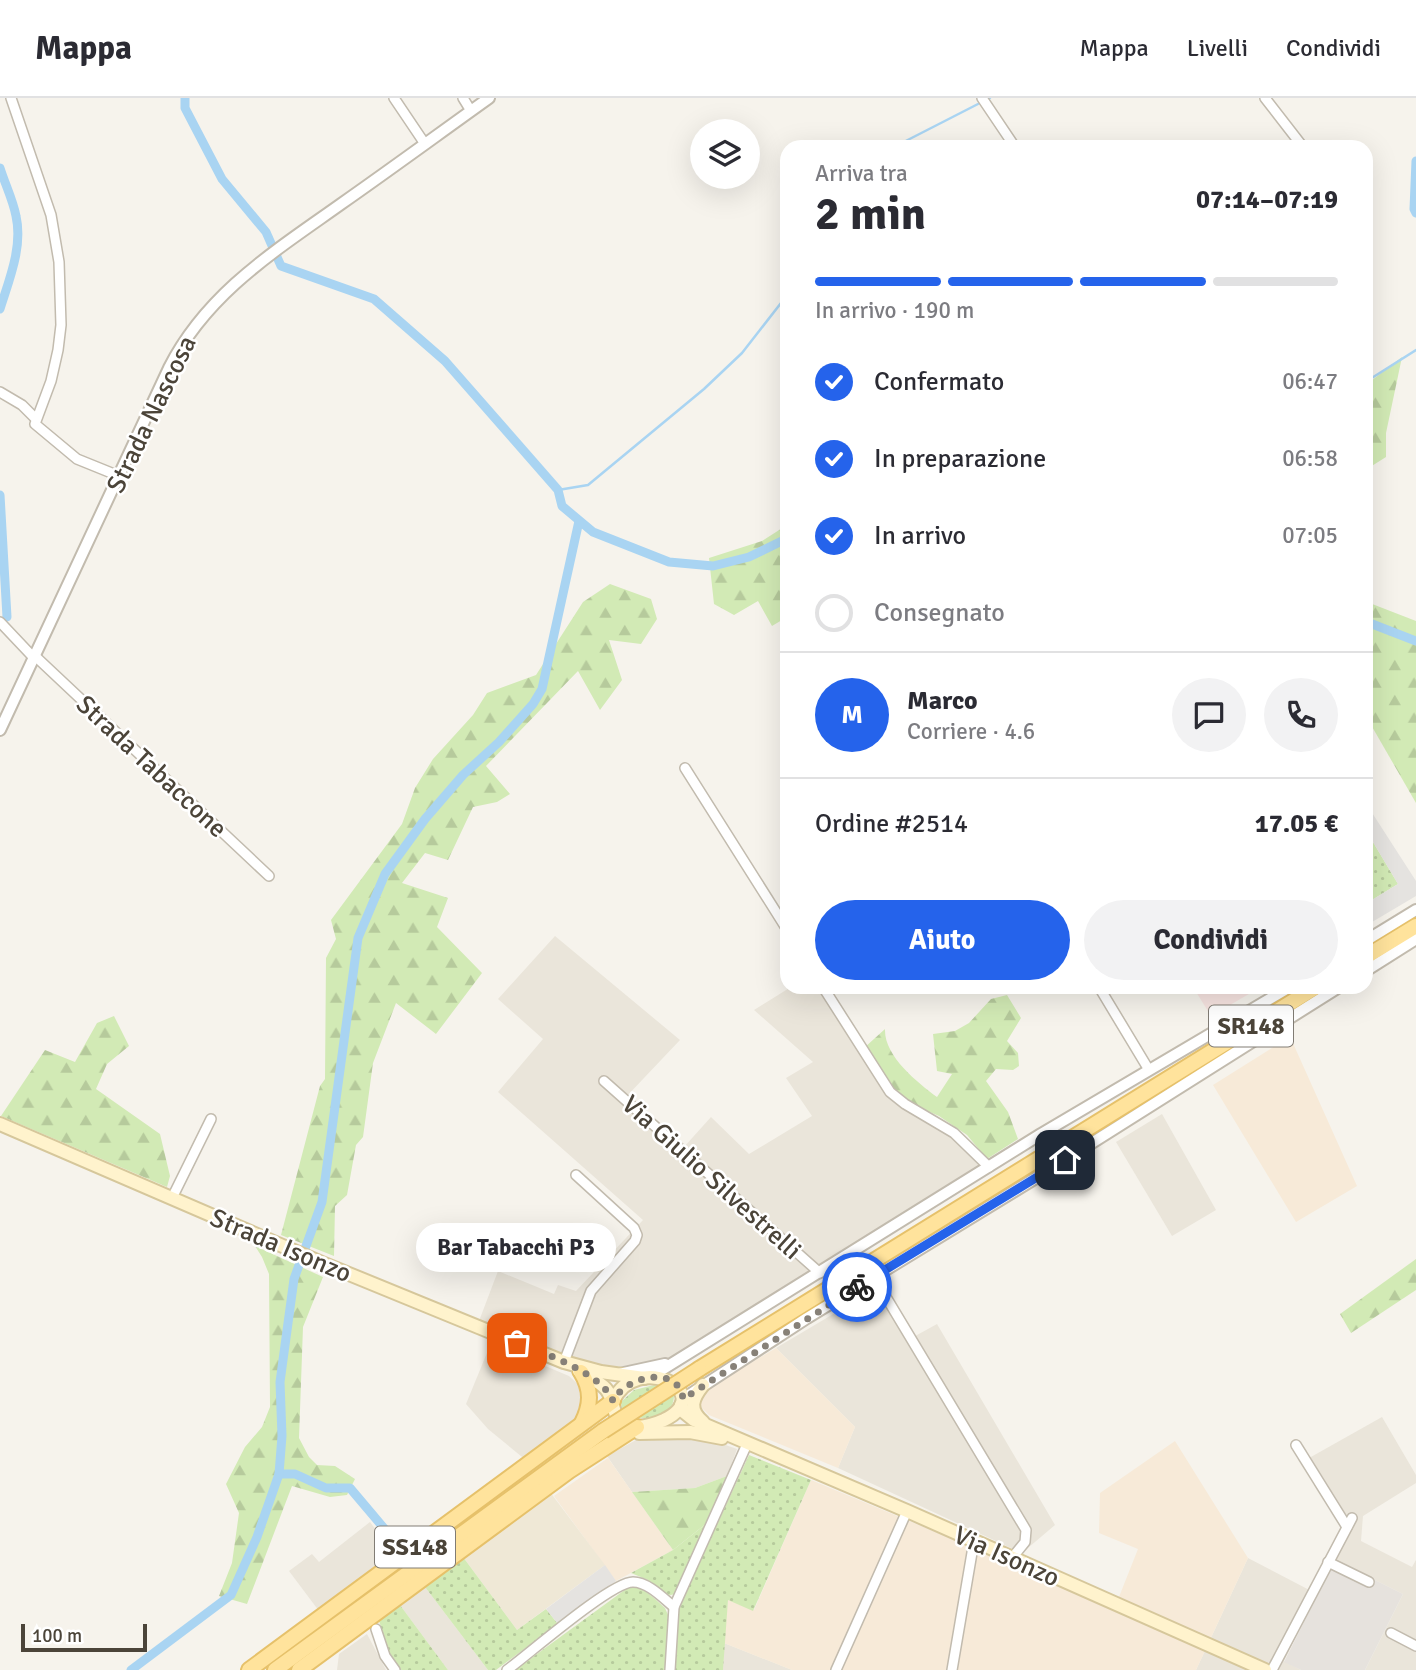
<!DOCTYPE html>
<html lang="it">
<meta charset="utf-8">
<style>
:root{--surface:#fff;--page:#f2f2f3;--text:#2b2b33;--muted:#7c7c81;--line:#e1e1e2;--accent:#2563eb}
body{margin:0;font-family:Signika,sans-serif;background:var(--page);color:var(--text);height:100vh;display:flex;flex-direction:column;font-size:26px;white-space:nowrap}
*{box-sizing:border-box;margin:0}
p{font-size:23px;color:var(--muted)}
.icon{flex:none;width:38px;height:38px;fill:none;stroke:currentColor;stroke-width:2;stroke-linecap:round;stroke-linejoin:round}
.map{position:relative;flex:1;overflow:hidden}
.panel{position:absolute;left:780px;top:42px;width:593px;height:854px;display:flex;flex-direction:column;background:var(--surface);border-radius:21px;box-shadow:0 7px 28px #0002}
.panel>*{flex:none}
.controls{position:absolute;left:690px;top:21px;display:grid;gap:14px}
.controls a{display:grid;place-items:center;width:70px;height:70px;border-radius:50%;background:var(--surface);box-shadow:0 7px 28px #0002;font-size:35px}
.scale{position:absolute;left:21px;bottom:18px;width:126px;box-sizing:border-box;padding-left:7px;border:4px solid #4b4439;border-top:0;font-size:19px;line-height:24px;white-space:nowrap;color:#4b4439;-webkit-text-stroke:5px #fff;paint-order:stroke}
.pin{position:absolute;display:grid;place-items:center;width:60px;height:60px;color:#fff;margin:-30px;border-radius:14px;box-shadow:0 4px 10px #0006}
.courier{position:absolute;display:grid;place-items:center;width:70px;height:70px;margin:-35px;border:5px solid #2563eb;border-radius:50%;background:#fff;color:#222;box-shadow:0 2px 9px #0007}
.bubble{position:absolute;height:49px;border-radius:24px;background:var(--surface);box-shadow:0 7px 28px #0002;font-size:23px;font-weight:700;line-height:49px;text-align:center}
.headline em{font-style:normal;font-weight:700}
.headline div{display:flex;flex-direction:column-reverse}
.headline{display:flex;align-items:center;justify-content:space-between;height:119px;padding:0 35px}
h1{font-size:46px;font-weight:700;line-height:52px}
.bar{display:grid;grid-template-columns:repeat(4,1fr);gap:10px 7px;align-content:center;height:84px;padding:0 35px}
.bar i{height:9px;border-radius:5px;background:var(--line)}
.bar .selected{background:var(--accent)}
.bar p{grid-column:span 4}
.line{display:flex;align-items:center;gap:18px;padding:0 35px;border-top:2px solid var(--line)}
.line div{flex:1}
.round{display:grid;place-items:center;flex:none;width:74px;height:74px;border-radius:37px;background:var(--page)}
ol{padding:0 35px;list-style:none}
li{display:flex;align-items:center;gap:21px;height:77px}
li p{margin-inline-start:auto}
li .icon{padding:7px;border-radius:50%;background:var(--accent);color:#fff;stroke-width:4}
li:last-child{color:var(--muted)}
li i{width:38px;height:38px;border:4px solid var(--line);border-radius:50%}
.cta{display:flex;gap:14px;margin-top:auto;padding:14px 35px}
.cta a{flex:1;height:80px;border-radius:42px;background:var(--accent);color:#fff;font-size:28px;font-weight:700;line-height:80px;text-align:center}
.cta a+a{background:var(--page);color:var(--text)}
header{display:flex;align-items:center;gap:42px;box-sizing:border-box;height:98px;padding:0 35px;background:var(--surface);border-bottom:2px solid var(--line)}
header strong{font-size:33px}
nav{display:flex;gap:38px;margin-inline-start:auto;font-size:24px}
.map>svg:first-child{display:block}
.residential{fill:#eae5da}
.commercial{fill:#f7ead8}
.industrial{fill:#e6e2dd}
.education{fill:#efe8d6}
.medical{fill:#f6e3e0}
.grass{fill:url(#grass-dots)}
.forest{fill:url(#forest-firs)}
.parking{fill:#e5e3e0}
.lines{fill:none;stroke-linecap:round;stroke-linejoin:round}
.stream{stroke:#a9d4f2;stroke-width:2.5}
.canal{stroke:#a9d4f2;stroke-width:9}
.minor-casing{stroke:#c2bbae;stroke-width:12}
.tertiary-casing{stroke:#c2bbae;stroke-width:14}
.secondary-casing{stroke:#d6c79b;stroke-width:16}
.primary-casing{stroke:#e6c16a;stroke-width:18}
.minor{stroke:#fff;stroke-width:9}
.tertiary{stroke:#fff;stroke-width:10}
.secondary{stroke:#fff3cd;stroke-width:12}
.primary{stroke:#ffe39c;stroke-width:14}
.primary-bridge-casing{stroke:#e6c16a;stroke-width:18;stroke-linecap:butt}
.primary-bridge{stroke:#ffe39c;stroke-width:14}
.done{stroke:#878178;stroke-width:7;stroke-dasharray:0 12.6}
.route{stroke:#2563eb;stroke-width:9}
.labels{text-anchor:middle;stroke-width:5;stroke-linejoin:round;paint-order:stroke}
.shield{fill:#fff;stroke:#817c74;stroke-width:2}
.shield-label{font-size:24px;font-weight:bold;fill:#4b4439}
.street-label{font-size:26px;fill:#4b4439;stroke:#fff}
</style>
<header>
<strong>Mappa</strong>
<nav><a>Mappa</a><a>Livelli</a><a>Condividi</a></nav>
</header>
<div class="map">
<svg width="1416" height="1572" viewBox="0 0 1416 1572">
<defs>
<pattern id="grass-dots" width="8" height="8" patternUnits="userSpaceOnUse" patternTransform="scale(1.75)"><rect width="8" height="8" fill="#d2eab5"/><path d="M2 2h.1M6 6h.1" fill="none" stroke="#b6ca9c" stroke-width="1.8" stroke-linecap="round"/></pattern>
<pattern id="forest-firs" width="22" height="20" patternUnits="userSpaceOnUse" patternTransform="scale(1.75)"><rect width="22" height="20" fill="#d2eab5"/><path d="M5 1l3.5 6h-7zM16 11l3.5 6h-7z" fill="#b6ca9c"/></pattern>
</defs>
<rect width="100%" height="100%" fill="#f6f3ec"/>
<!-- residential -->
<g class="residential">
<polygon points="555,838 680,942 626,999 684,1049 711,1019 749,1056 812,1018 786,980 813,964 754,912 791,889 820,889 892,1001 955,1041 981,1065 677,1257 659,1263 610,1270 577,1261 479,1223 498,1173 554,1196 558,1187 576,1193 643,1122 498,994 543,941 498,901"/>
<polygon points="1162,1016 1216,1112 1172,1138 1116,1044"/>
<polygon points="877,1190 908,1242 937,1226 1055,1427 1022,1455 838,1370 855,1329 776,1250"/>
<polygon points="491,1245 569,1278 580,1288 585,1297 584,1309 576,1322 527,1363 488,1331 466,1306"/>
<polygon points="1382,1319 1416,1377 1416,1385 1363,1418 1361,1443 1412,1469 1416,1462 1416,1572 1365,1572 1403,1496 1335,1462 1348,1438 1302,1364"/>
<polygon points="667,1338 700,1338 737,1351 727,1378 695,1390 632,1394 607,1358 636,1342"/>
<polygon points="370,1424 394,1456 319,1513 289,1473 312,1456 319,1464"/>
<polygon points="1248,1460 1317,1496 1284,1563 1301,1572 1196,1572"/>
<polygon points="425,1489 488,1572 448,1572 400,1507"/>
<polygon points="367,1536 386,1572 337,1572 339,1556"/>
<polygon points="724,1545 792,1572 723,1572"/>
</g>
<!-- commercial -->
<g class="commercial">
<polygon points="1292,943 1357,1088 1296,1124 1213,987 1280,945 1282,948"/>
<polygon points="776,1250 855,1329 838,1370 709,1317 701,1309 701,1299 717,1285"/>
<polygon points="1175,1343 1248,1460 1196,1572 792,1572 724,1545 728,1501 754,1512 811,1382 1115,1509 1138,1451 1099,1435 1100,1395"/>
<polygon points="608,1360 673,1452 616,1483 554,1398"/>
</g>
<!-- industrial -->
<polygon class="industrial" points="1335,1462 1403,1496 1365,1572 1301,1572 1284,1564"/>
<!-- education -->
<polygon class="education" points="550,1394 605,1467 517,1532 463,1459"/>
<!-- medical -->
<polygon class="medical" points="1193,889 1261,889 1211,918"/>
<!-- grass -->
<g class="grass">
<polygon points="1367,734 1398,786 1367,805 1367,769 1372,766 1367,758"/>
<path d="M654 1287 663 1289 674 1297C674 1324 640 1324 622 1314L621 1304 634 1292Z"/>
<polygon points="749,1357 811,1382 753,1513 728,1502 723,1572 673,1572 675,1526 679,1509"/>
<polygon points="707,1425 675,1496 667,1498 648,1482 631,1475 673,1452"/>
<polygon points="463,1459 517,1532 546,1511 558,1526 496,1572 488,1572 425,1489"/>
<polygon points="634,1489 641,1490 654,1500 665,1510 669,1519 667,1572 515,1572 626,1491"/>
<polygon points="400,1507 448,1572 401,1572 390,1557 379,1523"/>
</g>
<!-- forest -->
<g class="forest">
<polygon points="1402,259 1386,335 1386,359 1367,371 1367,286"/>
<polygon points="787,427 787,519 772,528 758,503 734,517 714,506 709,460 762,443"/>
<polygon points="610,486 651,501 657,521 641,546 609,542 622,582 600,612 578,573 486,668 510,696 497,704 473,709 448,762 425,755 402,785 448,800 437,829 482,875 436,936 396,905 373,965 363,1039 356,1047 347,1097 335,1108 334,1158 281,1137 320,988 325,981 326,860 336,841 331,822 402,726 415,690 433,661 473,617 487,595 536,577 583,504"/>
<polygon points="1367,504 1416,523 1416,705 1367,620"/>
<path d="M1007 897 1021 920 1007 943 1018 955 1019 968 1013 972 996 971 986 983 1008 1014 1018 1041 987 1061 967 1037 939 1018 909 1005 895 993 864 950 885 931C884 958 917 984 937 999L952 976 937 973 933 936 955 933 969 925 991 901Z"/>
<polygon points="114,918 129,948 107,966 96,991 160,1036 170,1078 167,1089 1,1018 45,952 75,964 97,925"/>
<polygon points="255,1148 323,1179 303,1229 299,1340 309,1359 317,1367 335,1368 355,1381 347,1397 330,1399 292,1388 247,1506 219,1498 232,1465 239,1415 226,1386 245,1349 262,1329 270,1309 269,1176 262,1159"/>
<polygon points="1416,1161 1416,1192 1351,1235 1340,1216"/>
<polygon points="727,1378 707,1425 673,1452 632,1394 695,1390"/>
</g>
<!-- parking -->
<g class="parking">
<polygon points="1367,707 1416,783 1416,798 1367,827 1367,805 1398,786 1367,734"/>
<polygon points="605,1467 616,1483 558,1526 546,1511"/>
</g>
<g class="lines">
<!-- stream -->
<g class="stream">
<polyline points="988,1 990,0"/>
<polyline points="894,49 978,6"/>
<polyline points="1367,283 1416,252"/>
<polyline points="558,392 588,387 704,291 742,255 788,196"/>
</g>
<!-- canal -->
<g class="canal">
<polyline points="185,0 185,10 222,81 266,134 281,168 374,201 445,263 558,392 562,408 593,434 669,464 713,468 749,459 788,440"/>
<polyline points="1416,63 1414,111 1416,115"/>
<path d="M0 70C5 86 13 102 16 118 23 149 9 182 0 211"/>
<polyline points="0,397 7,519"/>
<polyline points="1367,524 1416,543"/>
<polyline points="279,1376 295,1376 326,1390 350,1390 399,1448"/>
<polyline points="131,1572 231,1497 257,1439 279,1376 282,1338 280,1284 294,1181 322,1104 358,840 385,776 425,721 463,677 499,644 533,606 542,591 579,423"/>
</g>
<!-- minor casing -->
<g class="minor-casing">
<g id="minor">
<polyline points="11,0 51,117 59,164 61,227 58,252 51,283 35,326 77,361 119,378"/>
<polyline points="394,0 425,46"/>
<polyline points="463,0 471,13"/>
<polyline points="982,0 1015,49"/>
<polyline points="1265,0 1303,49"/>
<polyline points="0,294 22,307 36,321"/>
<polyline points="0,524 34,560"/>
<polyline points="35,558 269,778"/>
<polyline points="685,670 788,833"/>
<polyline points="823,889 890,994 905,1006 954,1035 989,1069"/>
<polyline points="1099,889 1149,972"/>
<polyline points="604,983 820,1175"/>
<polyline points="172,1100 211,1021"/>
<polyline points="874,1179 1026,1432 1025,1444 1012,1460"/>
<polyline points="564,1264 591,1193 635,1143 637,1137 634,1130 576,1077"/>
<polyline points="1296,1347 1347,1429"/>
<polyline points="1328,1464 1369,1484"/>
<polyline points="376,1531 385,1558 395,1572"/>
<polyline points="1391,1535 1416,1548"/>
<path d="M507 1572C529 1556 611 1484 633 1484 648 1484 663 1500 674 1509"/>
<polyline points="670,1572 674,1509 747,1346"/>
<polyline points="836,1572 907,1413"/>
<polyline points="952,1572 974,1443"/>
<polyline points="1272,1572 1352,1420"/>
</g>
</g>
<!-- tertiary casing -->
<g class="tertiary-casing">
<g id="tertiary">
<path d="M0 632 169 270C207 195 275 153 341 106 391 71 440 35 489 0"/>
<polyline points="1367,842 1416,812"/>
<polyline points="1367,872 1416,841"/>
<polyline points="619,1276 665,1266"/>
<polyline points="652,1278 1041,1036 1290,889"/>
<polyline points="683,1301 807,1220 1049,1072 1339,889"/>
</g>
</g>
<!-- secondary casing -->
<g class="secondary-casing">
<g id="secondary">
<polyline points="0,1026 322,1165 564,1264 601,1274 644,1280"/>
<path d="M579 1273C588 1279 599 1283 606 1291 616 1302 610 1321 627 1327 639 1331 653 1327 664 1322 719 1295 637 1252 613 1303"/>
<path d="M703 1287C692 1301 688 1311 703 1324"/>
<polyline points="681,1307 684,1314 694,1322 907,1413 1265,1572"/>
<polyline points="639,1335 690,1334 722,1340"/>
</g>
</g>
<!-- primary casing -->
<g class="primary-casing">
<g id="primary">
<polyline points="1367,858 1416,828"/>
<polyline points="699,1271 1316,889"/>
<path d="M581 1274C592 1292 591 1307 582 1325"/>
<polyline points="249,1572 613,1303"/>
<polyline points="275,1572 603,1333"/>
<polyline points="299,1572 569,1373 637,1329"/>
</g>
</g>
<!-- minor -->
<use href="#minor" class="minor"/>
<!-- tertiary -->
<use href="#tertiary" class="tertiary"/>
<!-- secondary -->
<use href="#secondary" class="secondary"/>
<!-- primary -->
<use href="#primary" class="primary"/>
<!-- primary-bridge casing -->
<g class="primary-bridge-casing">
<polyline id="primary-bridge" points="603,1333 699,1271"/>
</g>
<!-- primary-bridge -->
<use href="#primary-bridge" class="primary-bridge"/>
</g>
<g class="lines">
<!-- done -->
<path class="done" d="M517 1245C544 1255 602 1275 613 1303 625 1278 679 1266 683 1301L857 1189"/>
<!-- route -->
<polyline class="route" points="857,1189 1065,1062"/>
</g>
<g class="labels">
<!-- shield labels -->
<g class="shield">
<rect x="1209" y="907.5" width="84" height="41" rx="5"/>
<rect x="375" y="1428.5" width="80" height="41" rx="5"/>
</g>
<g class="shield-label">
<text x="1251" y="936">SR148</text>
<text x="415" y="1457">SS148</text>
</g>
<!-- street labels -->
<g class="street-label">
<text transform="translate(151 316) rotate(-64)" y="9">Strada Nascosa</text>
<text transform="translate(152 668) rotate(43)" y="9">Strada Tabaccone</text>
<text transform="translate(712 1079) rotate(42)" y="9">Via Giulio Silvestrelli</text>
<text transform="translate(281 1147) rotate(23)" y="9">Strada Isonzo</text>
<text transform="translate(1007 1458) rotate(24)" y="9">Via Isonzo</text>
</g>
</g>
</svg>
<div class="controls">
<a><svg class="icon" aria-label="layers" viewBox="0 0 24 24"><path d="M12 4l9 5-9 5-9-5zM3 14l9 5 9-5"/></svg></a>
</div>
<div class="scale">100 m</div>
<div class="pin" style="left:517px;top:1245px;background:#ea580c"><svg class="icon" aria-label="bag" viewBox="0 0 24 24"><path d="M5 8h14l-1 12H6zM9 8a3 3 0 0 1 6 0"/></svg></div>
<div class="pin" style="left:1065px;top:1062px;background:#1f2937"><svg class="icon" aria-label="home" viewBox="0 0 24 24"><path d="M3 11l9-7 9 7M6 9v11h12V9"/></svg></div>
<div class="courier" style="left:857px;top:1189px"><svg class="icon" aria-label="bike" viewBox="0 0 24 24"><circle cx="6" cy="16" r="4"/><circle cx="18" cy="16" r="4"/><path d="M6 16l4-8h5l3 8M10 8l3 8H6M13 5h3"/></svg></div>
<div class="bubble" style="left:416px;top:1125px;width:200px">Bar Tabacchi P3</div>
<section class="panel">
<div class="headline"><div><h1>2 min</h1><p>Arriva tra</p></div><em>07:14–07:19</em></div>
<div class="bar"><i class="selected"></i><i class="selected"></i><i class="selected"></i><i></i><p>In arrivo · 190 m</p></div>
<ol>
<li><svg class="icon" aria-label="check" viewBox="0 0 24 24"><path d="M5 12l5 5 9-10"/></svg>Confermato<p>06:47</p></li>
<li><svg class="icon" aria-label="check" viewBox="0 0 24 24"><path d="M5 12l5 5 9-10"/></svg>In preparazione<p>06:58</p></li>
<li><svg class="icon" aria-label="check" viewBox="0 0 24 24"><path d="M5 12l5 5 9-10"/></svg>In arrivo<p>07:05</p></li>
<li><i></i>Consegnato</li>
</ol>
<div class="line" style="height:126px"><b class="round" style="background:var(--accent);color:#fff">M</b><div><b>Marco</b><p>Corriere · 4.6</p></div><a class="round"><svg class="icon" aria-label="chat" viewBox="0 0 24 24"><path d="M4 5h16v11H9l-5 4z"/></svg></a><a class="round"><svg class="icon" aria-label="phone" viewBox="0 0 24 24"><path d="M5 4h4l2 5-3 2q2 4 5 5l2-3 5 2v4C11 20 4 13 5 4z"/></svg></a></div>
<div class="line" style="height:91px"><div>Ordine #2514</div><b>17.05 €</b></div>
<div class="cta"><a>Aiuto</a><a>Condividi</a></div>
</section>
</div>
